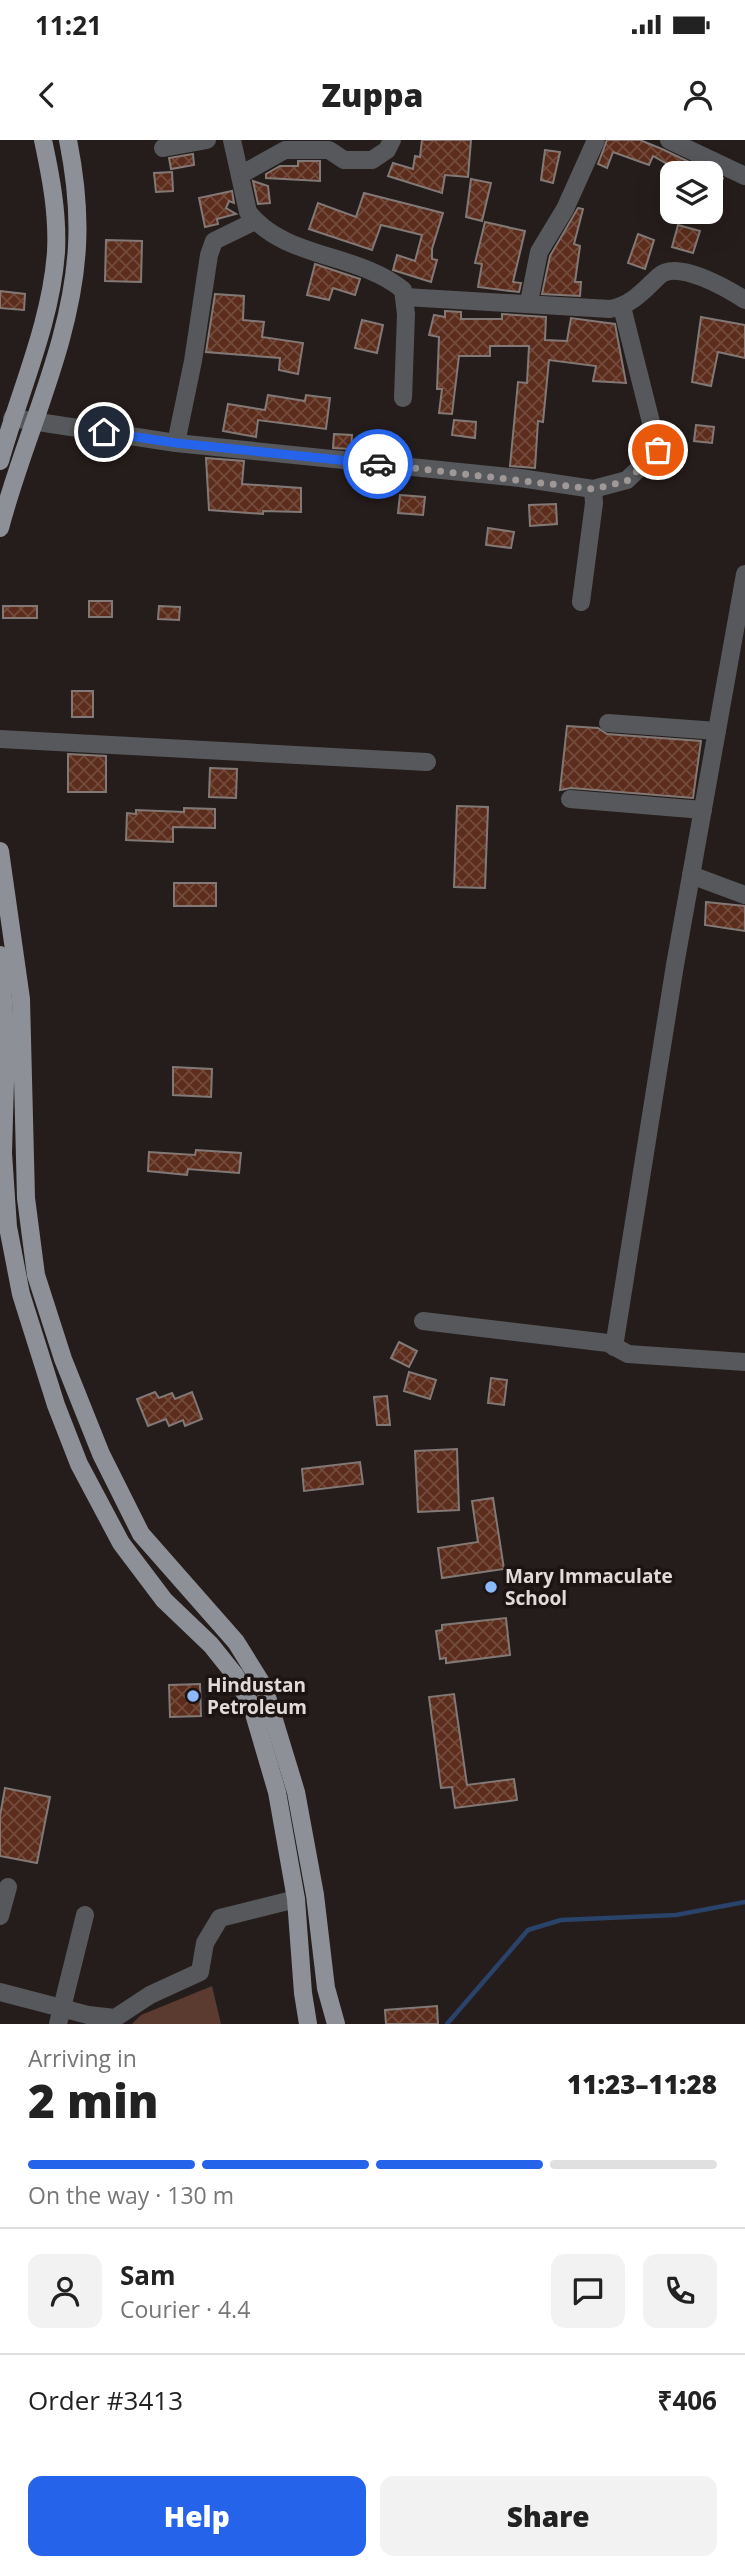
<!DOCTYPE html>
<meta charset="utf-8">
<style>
:root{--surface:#fff;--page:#f2f2f2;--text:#222;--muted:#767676;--line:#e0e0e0;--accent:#2563eb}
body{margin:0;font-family:"Open Sans",sans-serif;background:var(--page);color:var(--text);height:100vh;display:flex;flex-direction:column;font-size:26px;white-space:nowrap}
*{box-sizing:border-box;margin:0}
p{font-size:23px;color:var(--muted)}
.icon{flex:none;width:38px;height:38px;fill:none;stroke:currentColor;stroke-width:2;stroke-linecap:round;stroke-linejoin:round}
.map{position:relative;height:1884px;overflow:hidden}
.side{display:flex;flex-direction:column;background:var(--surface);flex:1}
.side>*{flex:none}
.tools{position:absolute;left:660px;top:21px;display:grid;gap:14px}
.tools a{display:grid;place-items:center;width:63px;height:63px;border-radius:14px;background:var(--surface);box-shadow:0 7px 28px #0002;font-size:35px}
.pin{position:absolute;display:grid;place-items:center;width:60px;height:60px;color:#fff;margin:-30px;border:4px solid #fff;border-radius:50%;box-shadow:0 2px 7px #0007}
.courier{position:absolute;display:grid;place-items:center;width:70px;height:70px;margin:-35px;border:5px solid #2563eb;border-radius:50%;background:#fff;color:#222;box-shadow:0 2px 9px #0007}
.head em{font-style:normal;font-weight:800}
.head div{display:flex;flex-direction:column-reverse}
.head{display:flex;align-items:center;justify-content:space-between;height:119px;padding:0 28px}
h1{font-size:46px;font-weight:800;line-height:52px}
.bar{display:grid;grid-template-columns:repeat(4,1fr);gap:10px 7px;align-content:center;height:84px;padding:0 28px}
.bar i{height:9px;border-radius:5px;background:var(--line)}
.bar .selected{background:var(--accent)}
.bar p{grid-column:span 4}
.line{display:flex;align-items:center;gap:18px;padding:0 28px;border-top:2px solid var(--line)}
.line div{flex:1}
.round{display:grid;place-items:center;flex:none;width:74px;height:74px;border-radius:14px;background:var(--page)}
.action{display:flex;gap:14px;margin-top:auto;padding:14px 28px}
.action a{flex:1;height:80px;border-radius:14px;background:var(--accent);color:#fff;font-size:28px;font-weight:800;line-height:80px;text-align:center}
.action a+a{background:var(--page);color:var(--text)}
.status{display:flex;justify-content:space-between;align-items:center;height:49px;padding:0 35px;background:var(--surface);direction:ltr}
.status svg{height:19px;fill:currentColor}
header{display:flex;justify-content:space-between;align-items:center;height:91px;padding:0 28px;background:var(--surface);font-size:32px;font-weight:800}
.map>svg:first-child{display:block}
.green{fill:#5b3b30}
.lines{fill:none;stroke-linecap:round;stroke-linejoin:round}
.stream{stroke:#29436a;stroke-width:4.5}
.building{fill:url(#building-cross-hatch);stroke:#827976;stroke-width:2}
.minor{stroke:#56585b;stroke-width:18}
.primary{stroke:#8d9197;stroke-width:18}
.done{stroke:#9f9896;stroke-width:7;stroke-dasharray:0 12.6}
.route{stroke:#2563eb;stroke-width:9}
.poi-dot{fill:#8cb9fc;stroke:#1b1412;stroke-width:2.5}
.labels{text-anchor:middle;stroke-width:7;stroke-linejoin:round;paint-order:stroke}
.poi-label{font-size:19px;font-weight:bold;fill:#e0dbd9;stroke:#1b1412;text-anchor:start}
</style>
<div class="status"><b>11:21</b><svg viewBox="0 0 49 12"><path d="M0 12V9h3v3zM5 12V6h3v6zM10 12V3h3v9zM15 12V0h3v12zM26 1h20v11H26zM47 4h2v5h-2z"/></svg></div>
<header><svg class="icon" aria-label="back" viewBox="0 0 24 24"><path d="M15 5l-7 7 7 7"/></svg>Zuppa<svg class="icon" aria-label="person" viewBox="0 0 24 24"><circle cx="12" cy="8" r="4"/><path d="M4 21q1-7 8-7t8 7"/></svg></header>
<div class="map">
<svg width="745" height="1884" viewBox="0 0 745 1884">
<defs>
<pattern id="building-cross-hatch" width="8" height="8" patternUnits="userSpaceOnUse" patternTransform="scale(1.75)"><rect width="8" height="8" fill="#5c2d1c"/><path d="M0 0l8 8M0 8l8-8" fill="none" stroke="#734b3c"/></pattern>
</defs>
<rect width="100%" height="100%" fill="#251d1b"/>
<!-- green -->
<polygon class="green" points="212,1846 221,1884 132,1884 141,1875"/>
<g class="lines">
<!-- stream -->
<polyline class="stream" points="447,1884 528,1790 561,1780 676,1775 745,1762"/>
</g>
<!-- building -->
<g class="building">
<polygon points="422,0 471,0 468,37 445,35 442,53 388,36 393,23 413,29 415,16 420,17"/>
<polygon points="607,0 640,0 662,9 723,38 720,46 710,43 710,33 683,33 653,16 649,25 613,12 607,28 598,24"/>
<polygon points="545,10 560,12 553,43 541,40"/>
<polygon points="193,14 194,25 171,29 169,18"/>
<polygon points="298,21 320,21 320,41 266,38 266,34 280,26 298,26"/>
<polygon points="172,32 173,51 156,52 154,33"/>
<polygon points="471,39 491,43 482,81 466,77"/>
<polygon points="253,41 268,46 270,63 258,64"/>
<polygon points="232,51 234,63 229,61 226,68 236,74 217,79 218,84 205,87 199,58"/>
<polygon points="364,53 443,73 432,109 432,119 437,120 431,142 393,130 397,115 415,121 422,95 381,85 372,110 309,89 318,63 356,77"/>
<polygon points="578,68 583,69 574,104 580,106 575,142 581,142 580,156 542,154 550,116"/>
<polygon points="485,82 525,91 513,142 521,143 519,152 478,147 482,124 475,123"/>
<polygon points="678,85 700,91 693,113 672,107"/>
<polygon points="638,94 654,100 645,129 628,123"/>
<polygon points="106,100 142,101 141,142 105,141"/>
<polygon points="315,124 360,139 355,155 333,148 329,160 307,155"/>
<polygon points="0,151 25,154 24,170 0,168"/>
<polygon points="215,154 244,156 243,180 264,182 262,197 303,203 298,234 279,230 280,218 206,212"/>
<polygon points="445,171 461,172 461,179 502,179 502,174 546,177 545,200 567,201 571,178 615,184 626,243 593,241 596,226 549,220 543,282 538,281 535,328 510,326 518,242 527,243 529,206 490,206 490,216 459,216 452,274 439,273 442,249 437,249 439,197 429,195 434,175 445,177"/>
<polygon points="701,177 745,185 745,218 718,212 711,246 692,242"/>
<polygon points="362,180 383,185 377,213 355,208"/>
<polygon points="268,255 305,261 306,255 330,258 326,289 258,280 256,297 223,291 228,264 265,270"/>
<polygon points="454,280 476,282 475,298 452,295"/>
<polygon points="696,285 714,287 712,303 694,301"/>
<polygon points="334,294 352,295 351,309 333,308"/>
<polygon points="206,318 244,321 242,344 301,348 301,372 263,371 263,374 209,370"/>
<polygon points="400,355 425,357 423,375 398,373"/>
<polygon points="556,364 557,384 530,386 529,365"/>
<polygon points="488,388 514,392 511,408 486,405"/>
<rect x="89" y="461" width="23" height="16"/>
<rect x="3" y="466" width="34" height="12"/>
<polygon points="159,466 180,467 179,480 158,479"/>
<rect x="72" y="551" width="21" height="26"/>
<polygon points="567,586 598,588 607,594 701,601 693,658 571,648 560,650"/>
<polygon points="68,614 106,616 106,652 68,652"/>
<polygon points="210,628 237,629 236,658 209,657"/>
<polygon points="457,666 488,667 485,748 454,747"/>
<polygon points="184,668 215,669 215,688 173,687 173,702 126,700 127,673 136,674 136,670 184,672"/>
<rect x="174" y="743" width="42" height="23"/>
<polygon points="706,762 745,766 745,791 705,785"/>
<polygon points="173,927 212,929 211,957 173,955"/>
<polygon points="196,1010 241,1013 239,1033 188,1029 187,1035 148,1031 149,1012 195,1015"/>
<polygon points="399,1202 417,1211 409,1227 391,1218"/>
<polygon points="409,1232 436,1240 430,1259 404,1251"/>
<polygon points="491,1238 507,1240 504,1265 488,1263"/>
<polygon points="155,1252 159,1258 172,1253 175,1259 192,1252 202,1279 185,1286 183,1280 169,1286 166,1279 148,1286 137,1259"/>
<polygon points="387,1256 390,1285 377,1285 374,1257"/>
<polygon points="457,1309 459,1370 418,1372 415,1311"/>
<polygon points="360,1322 363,1344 304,1351 302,1329"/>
<polygon points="493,1358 504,1429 442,1438 438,1408 478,1402 472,1361"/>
<polygon points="506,1478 510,1515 446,1523 446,1518 440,1519 436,1491 442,1490 442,1485"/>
<polygon points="200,1544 201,1576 170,1577 169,1545"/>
<polygon points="454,1554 467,1645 514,1639 517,1660 455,1668 452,1647 441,1648 429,1557"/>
<polygon points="5,1648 50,1657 37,1723 0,1716 0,1676"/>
<polygon points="437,1866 438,1884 386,1884 385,1870"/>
</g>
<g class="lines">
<!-- minor -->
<g class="minor">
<path d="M232 0 248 72C286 120 357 112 403 150L406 174 403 258"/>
<polyline points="669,0 745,36"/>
<polyline points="163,8 207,0"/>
<polyline points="242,34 285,10 329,10 344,20 372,20 387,10 392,0"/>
<path d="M405 157 610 169C632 165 644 150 659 136 677 119 728 149 745 160"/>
<polyline points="529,162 539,112 565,69 596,0"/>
<polyline points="12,278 176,303 193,221 209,115 214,101 255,81"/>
<polyline points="176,303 520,338 593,349 627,340 658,310 622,167"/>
<polyline points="581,462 594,363 593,349"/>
<polyline points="608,583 717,591"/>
<polyline points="0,599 427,622"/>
<polyline points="570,659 703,670"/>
<polyline points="691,735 745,755"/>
<polyline points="423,1181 608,1203 628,1214 745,1222"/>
<polyline points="614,1207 675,825 745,434"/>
<polyline points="0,1776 8,1747"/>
<polyline points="0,1852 88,1875 115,1878 150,1855 200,1832 205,1803 220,1778 296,1759"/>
<polyline points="58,1884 85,1775"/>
</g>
<!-- primary -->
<g class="primary">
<path d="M0 321C19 253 51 183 56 112 58 74 51 37 43 0"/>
<path d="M0 388C24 296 72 203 77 106 79 70 75 35 68 0"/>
<polyline points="0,711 21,859 26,1058 36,1135 63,1219 101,1314 141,1394 236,1502 264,1547 296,1652 315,1755 326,1848 336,1884"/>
<polyline points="0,815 6,905 3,1013 8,1087 21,1154 56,1265 79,1324 121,1403 164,1460 211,1505 235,1535 252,1567 277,1652 296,1759 303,1853 308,1884"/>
</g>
</g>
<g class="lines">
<!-- done -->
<polyline class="done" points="378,324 593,349 627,341 658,310"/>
<!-- route -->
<polyline class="route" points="104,292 176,303 378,324"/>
</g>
<!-- markers -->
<g class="poi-dot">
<circle cx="491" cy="1447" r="7"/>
<circle cx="193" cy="1556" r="7"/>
</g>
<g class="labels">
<!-- poi labels -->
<g class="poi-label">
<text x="505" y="1443">Mary Immaculate<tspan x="505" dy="22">School</tspan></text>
<text x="207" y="1552">Hindustan<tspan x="207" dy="22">Petroleum</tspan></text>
</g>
</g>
</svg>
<div class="tools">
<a><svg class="icon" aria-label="layers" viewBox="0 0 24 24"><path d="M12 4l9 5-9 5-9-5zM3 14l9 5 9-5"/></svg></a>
</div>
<div class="pin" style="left:658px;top:310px;background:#ea580c"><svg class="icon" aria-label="bag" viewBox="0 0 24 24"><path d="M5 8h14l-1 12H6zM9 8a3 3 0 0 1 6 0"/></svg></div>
<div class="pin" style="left:104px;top:292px;background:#1f2937"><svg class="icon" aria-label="home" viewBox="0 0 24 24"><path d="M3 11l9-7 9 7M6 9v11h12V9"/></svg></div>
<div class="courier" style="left:378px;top:324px"><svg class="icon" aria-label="car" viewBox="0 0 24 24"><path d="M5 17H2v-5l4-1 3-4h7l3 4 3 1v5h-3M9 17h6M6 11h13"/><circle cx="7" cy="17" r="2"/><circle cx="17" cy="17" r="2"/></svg></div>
</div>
<section class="side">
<div class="head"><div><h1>2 min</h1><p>Arriving in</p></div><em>11:23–11:28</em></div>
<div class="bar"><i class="selected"></i><i class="selected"></i><i class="selected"></i><i></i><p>On the way · 130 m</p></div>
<div class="line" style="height:126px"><a class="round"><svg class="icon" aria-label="person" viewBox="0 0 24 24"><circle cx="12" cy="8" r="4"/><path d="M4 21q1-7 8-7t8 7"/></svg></a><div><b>Sam</b><p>Courier · 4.4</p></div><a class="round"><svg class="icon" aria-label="chat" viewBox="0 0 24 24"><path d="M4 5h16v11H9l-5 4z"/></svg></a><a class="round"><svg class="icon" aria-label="phone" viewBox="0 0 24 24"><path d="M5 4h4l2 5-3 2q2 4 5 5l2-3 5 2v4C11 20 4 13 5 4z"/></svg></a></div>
<div class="line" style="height:91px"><div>Order #3413</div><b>₹406</b></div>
<div class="action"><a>Help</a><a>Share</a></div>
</section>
